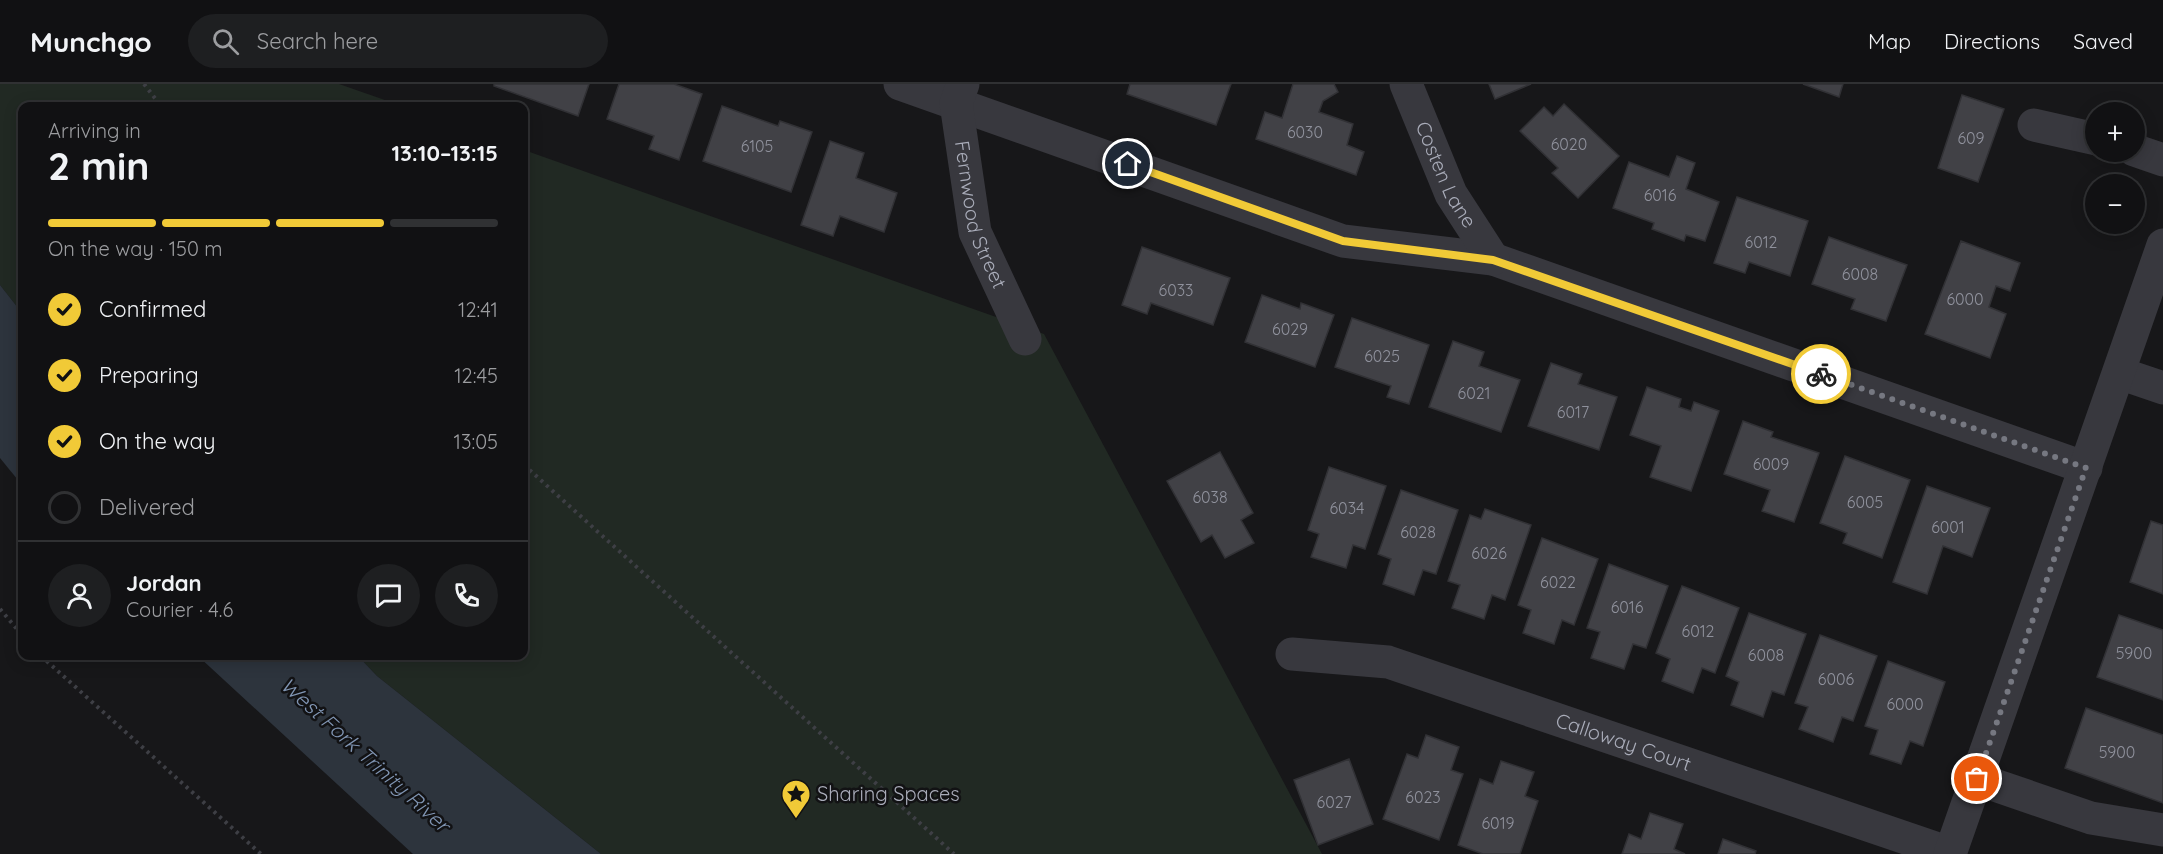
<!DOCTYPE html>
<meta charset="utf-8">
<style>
:root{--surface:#111113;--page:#1e1f21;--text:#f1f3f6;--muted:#9c9da0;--line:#303133;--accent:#f1ca37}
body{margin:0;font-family:Quicksand,sans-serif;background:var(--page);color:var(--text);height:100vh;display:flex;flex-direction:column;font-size:22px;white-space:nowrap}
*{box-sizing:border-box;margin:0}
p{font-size:20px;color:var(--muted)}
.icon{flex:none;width:33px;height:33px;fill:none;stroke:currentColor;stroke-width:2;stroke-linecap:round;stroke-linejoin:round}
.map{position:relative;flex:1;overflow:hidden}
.panel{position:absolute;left:18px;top:18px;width:510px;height:558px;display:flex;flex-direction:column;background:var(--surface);border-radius:12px;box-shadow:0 3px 15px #0003,0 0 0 2px var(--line)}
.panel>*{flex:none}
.controls{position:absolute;left:2085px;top:18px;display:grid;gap:12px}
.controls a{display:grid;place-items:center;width:60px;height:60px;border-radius:50%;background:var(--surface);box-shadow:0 3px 15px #0003,0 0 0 2px var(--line);font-size:30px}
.pin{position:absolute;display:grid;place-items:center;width:51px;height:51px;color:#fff;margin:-26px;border:3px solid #fff;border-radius:50%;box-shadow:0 2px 6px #0007}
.courier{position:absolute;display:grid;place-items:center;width:60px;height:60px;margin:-30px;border:4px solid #f1ca37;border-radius:50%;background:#fff;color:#222;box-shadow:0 2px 8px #0007}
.head em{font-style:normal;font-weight:700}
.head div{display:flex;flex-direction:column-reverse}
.head{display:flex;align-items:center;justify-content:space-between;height:102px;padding:0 30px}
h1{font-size:39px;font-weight:700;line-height:45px}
.bar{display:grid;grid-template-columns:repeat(4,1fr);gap:9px 6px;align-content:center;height:72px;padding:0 30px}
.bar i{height:8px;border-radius:4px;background:var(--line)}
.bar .active{background:var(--accent)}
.bar p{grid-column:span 4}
.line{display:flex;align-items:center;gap:15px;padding:0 30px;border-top:2px solid var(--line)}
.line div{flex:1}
.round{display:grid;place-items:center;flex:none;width:63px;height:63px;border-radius:32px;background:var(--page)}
ol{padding:0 30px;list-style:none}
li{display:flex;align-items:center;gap:18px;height:66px}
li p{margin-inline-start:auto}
li .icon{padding:6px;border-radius:50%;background:var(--accent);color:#111;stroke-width:4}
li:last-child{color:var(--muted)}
li i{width:33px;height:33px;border:3px solid var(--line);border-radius:50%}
header{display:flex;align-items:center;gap:36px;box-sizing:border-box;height:84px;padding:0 30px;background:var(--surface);border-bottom:2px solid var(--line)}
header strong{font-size:28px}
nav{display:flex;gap:33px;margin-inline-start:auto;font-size:21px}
.search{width:420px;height:54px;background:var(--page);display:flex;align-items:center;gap:15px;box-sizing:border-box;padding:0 21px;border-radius:33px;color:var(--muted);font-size:22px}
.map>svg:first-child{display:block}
.green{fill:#212923}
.water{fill:#2d343d}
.building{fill:#414146;stroke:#313135;stroke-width:1.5}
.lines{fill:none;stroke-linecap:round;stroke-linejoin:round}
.path{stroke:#3e3f45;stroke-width:4;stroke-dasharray:3 4.5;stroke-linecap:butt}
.minor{stroke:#38383e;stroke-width:33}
.done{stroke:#767881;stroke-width:6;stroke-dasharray:0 10.8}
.route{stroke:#f1ca37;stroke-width:8}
.labels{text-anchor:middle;stroke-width:5;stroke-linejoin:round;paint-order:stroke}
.number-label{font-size:16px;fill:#8f919c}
.street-label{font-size:20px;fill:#a9acb9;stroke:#121214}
.poi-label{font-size:20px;fill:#a9acb9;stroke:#121214;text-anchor:start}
.water-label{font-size:21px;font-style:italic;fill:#8095b3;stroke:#121214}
</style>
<header>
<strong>Munchgo</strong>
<div class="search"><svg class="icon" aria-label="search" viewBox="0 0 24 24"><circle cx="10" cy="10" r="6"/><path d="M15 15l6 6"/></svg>Search here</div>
<nav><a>Map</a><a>Directions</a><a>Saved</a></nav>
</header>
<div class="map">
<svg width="2163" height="770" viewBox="0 0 2163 770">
<rect width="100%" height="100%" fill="#171719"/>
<!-- green -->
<g class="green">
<polygon points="0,0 339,0 402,22 22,22 22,229 0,201"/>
<polygon points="524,66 1044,250 1322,770 601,770 377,592 358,572 524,572"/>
</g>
<!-- water -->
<g class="water">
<polygon points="0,201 22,229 22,401 0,374"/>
<polygon points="198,572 358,572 377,592 601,770 413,770"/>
</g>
<!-- building -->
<g class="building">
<polygon points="494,0 589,0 578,32 494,2"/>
<polygon points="619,0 674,0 702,10 679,76 649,65 654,52 607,35"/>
<polygon points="1130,0 1231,0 1216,41 1127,10"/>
<polygon points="1293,0 1334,0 1338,8 1323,17 1319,28 1353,40 1347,61 1364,68 1356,91 1256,55 1265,28 1282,34"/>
<polygon points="1489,0 1531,0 1495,15"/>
<polygon points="1803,0 1843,0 1839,13"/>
<polygon points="1962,11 2004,25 1978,98 1938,84"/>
<polygon points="1564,20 1619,72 1578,114 1552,89 1558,84 1520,47 1544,23 1553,32"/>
<polygon points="722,22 778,42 780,37 812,48 791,108 703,77"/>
<polygon points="830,57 864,69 856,94 897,109 884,148 840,132 833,152 801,141"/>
<polygon points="1677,72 1695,79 1686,105 1719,118 1705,157 1686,151 1684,157 1652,145 1654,139 1613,124 1629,78 1669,93"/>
<polygon points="1737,113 1808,137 1790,192 1749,178 1745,189 1714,179"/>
<polygon points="1829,153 1907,181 1886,237 1851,225 1855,215 1812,200"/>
<polygon points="1961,157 2020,179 2010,207 1996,202 1989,223 2006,230 1990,274 1925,250"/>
<polygon points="1142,163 1230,194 1213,241 1151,219 1147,230 1122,221"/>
<polygon points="1262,211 1300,225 1301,219 1334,231 1315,283 1245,258"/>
<polygon points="1352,234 1429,261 1409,320 1387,313 1391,302 1335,283"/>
<polygon points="1453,257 1484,268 1479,282 1520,296 1501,348 1429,323"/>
<polygon points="1551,279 1582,290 1578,300 1617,313 1599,366 1528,342"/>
<polygon points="1647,303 1681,315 1679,323 1691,327 1694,318 1719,327 1691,407 1650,393 1661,362 1630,351"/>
<polygon points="1743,337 1773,348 1771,353 1819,369 1794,438 1762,427 1770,406 1724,390"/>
<polygon points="1220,368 1253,429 1241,436 1254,459 1225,474 1212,451 1201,458 1167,397"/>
<polygon points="1845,372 1910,396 1882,474 1843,459 1847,449 1820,439"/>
<polygon points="1329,383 1386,402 1365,465 1353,461 1346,484 1311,473 1319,450 1308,446"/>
<polygon points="1927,402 1990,424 1972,473 1943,462 1927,510 1893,498"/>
<polygon points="1401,406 1458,426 1436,490 1423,486 1414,511 1383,500 1391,475 1378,470"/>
<polygon points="1485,425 1531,441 1505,516 1492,511 1484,535 1452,524 1460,501 1448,497 1470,431 1481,435"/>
<polygon points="2151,437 2163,441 2163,510 2130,498"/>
<polygon points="1542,454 1598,475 1574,541 1562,536 1554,560 1523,549 1531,526 1518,521"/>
<polygon points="1609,480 1668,502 1646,564 1633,560 1624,585 1591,574 1600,548 1587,544"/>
<polygon points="1682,502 1739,524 1715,589 1702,584 1693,609 1662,597 1670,575 1656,569"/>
<polygon points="1749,529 1806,550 1784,611 1772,607 1763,633 1731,621 1739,598 1726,592"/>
<polygon points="2119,531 2163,546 2163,616 2097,593"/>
<polygon points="1820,551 1877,572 1853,637 1842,633 1833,658 1799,645 1808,623 1795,619"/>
<polygon points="1888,577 1945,598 1923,662 1910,657 1901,680 1870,670 1878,646 1865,642"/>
<polygon points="2086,624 2163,651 2163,719 2065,684"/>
<polygon points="1426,651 1459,663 1451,686 1463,690 1439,756 1383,735 1407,670 1418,674"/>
<polygon points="1349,675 1373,740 1318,761 1294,696"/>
<polygon points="1501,677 1534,688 1525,712 1538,717 1520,770 1483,770 1458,761 1480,695 1493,700"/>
<polygon points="1650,729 1683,740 1674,765 1685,770 1622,770 1629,750 1641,755"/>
<polygon points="1723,755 1756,767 1755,770 1718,770"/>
</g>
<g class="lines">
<!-- path -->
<g class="path">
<polyline points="144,0 161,22"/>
<polyline points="524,381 954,770"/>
<polyline points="0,525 22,551"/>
<polyline points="41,572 261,770"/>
</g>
<!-- minor -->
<g class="minor">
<polyline points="900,0 1343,157 1493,175 2086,384"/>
<path id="s1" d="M963 0 956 19 975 148 1025 255"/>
<path id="s2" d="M1406 0 1451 110 1493 175"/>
<polyline points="2034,41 2096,55"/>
<polyline points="2134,66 2163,76"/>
<polyline points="2119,289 2163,304"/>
<path id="s3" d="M1292 570 1388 578 1950 769"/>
<polyline points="1977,695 2091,734 2163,746"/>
<polyline points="1950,770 2163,161"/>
</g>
</g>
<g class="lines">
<!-- done -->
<polyline class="done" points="1821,290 2086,384 1977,695"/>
<!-- route -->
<polyline class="route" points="1128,80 1343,157 1493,176 1821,290"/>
</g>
<!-- icons -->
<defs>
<g id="sight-pin" transform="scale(1.5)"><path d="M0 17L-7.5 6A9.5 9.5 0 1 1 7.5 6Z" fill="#f1ca37" stroke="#121214"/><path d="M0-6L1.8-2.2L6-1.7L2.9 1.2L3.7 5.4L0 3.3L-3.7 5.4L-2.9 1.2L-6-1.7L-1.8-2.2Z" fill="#111"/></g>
</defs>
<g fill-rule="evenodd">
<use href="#sight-pin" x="796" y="710"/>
</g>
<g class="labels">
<!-- number labels -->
<g class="number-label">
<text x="1305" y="54">6030</text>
<text x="1971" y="60">609</text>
<text x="1569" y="66">6020</text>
<text x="757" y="68">6105</text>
<text x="1660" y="117">6016</text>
<text x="1761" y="164">6012</text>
<text x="1860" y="196">6008</text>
<text x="1176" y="212">6033</text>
<text x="1965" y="221">6000</text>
<text x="1290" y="251">6029</text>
<text x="1382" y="278">6025</text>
<text x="1474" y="315">6021</text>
<text x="1573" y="334">6017</text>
<text x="1771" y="386">6009</text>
<text x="1210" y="419">6038</text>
<text x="1865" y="424">6005</text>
<text x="1347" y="430">6034</text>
<text x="1948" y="449">6001</text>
<text x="1418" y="454">6028</text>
<text x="1489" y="475">6026</text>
<text x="1558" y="504">6022</text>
<text x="1627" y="529">6016</text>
<text x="1698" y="553">6012</text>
<text x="2134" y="575">5900</text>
<text x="1766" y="577">6008</text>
<text x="1836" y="601">6006</text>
<text x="1905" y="626">6000</text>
<text x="2117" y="674">5900</text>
<text x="1423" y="719">6023</text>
<text x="1334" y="724">6027</text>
<text x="1498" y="745">6019</text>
</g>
<!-- street labels -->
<g class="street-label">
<text dy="7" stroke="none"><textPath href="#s2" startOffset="99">Costen Lane</textPath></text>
<text dy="7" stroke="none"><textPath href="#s1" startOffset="135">Fernwood Street</textPath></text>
<text dy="7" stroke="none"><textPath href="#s3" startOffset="345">Calloway Court</textPath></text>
</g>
<!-- poi labels -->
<g class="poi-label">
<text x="817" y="717">Sharing Spaces</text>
</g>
<!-- water labels -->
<g class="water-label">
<text transform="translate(365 671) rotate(42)" y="7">West Fork Trinity River</text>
</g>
</g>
</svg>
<div class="controls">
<a>+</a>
<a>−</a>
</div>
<div class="pin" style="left:1977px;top:695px;background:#ea580c"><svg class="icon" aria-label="bag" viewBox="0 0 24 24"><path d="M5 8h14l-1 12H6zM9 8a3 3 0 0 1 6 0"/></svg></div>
<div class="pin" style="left:1128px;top:80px;background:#1f2937"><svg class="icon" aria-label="home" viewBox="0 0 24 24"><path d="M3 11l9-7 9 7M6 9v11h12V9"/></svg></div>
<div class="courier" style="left:1821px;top:290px"><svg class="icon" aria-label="bike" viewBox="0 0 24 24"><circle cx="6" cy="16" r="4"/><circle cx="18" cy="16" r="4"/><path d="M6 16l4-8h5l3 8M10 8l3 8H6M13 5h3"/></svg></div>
<section class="panel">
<div class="head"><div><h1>2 min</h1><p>Arriving in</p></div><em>13:10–13:15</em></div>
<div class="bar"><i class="active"></i><i class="active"></i><i class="active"></i><i></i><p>On the way · 150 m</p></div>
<ol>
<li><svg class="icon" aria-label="check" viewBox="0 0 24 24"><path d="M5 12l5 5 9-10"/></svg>Confirmed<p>12:41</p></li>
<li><svg class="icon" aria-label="check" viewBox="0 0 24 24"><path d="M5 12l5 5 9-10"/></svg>Preparing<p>12:45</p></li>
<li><svg class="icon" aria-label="check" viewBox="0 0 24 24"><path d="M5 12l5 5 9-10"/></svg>On the way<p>13:05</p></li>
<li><i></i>Delivered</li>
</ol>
<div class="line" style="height:108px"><a class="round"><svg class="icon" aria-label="person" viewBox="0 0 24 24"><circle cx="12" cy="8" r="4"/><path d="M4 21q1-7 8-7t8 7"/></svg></a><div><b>Jordan</b><p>Courier · 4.6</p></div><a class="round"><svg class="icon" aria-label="chat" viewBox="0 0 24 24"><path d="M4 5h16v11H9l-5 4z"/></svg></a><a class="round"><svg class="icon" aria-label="phone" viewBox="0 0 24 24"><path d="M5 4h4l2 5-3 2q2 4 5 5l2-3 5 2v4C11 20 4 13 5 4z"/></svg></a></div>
</section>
</div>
